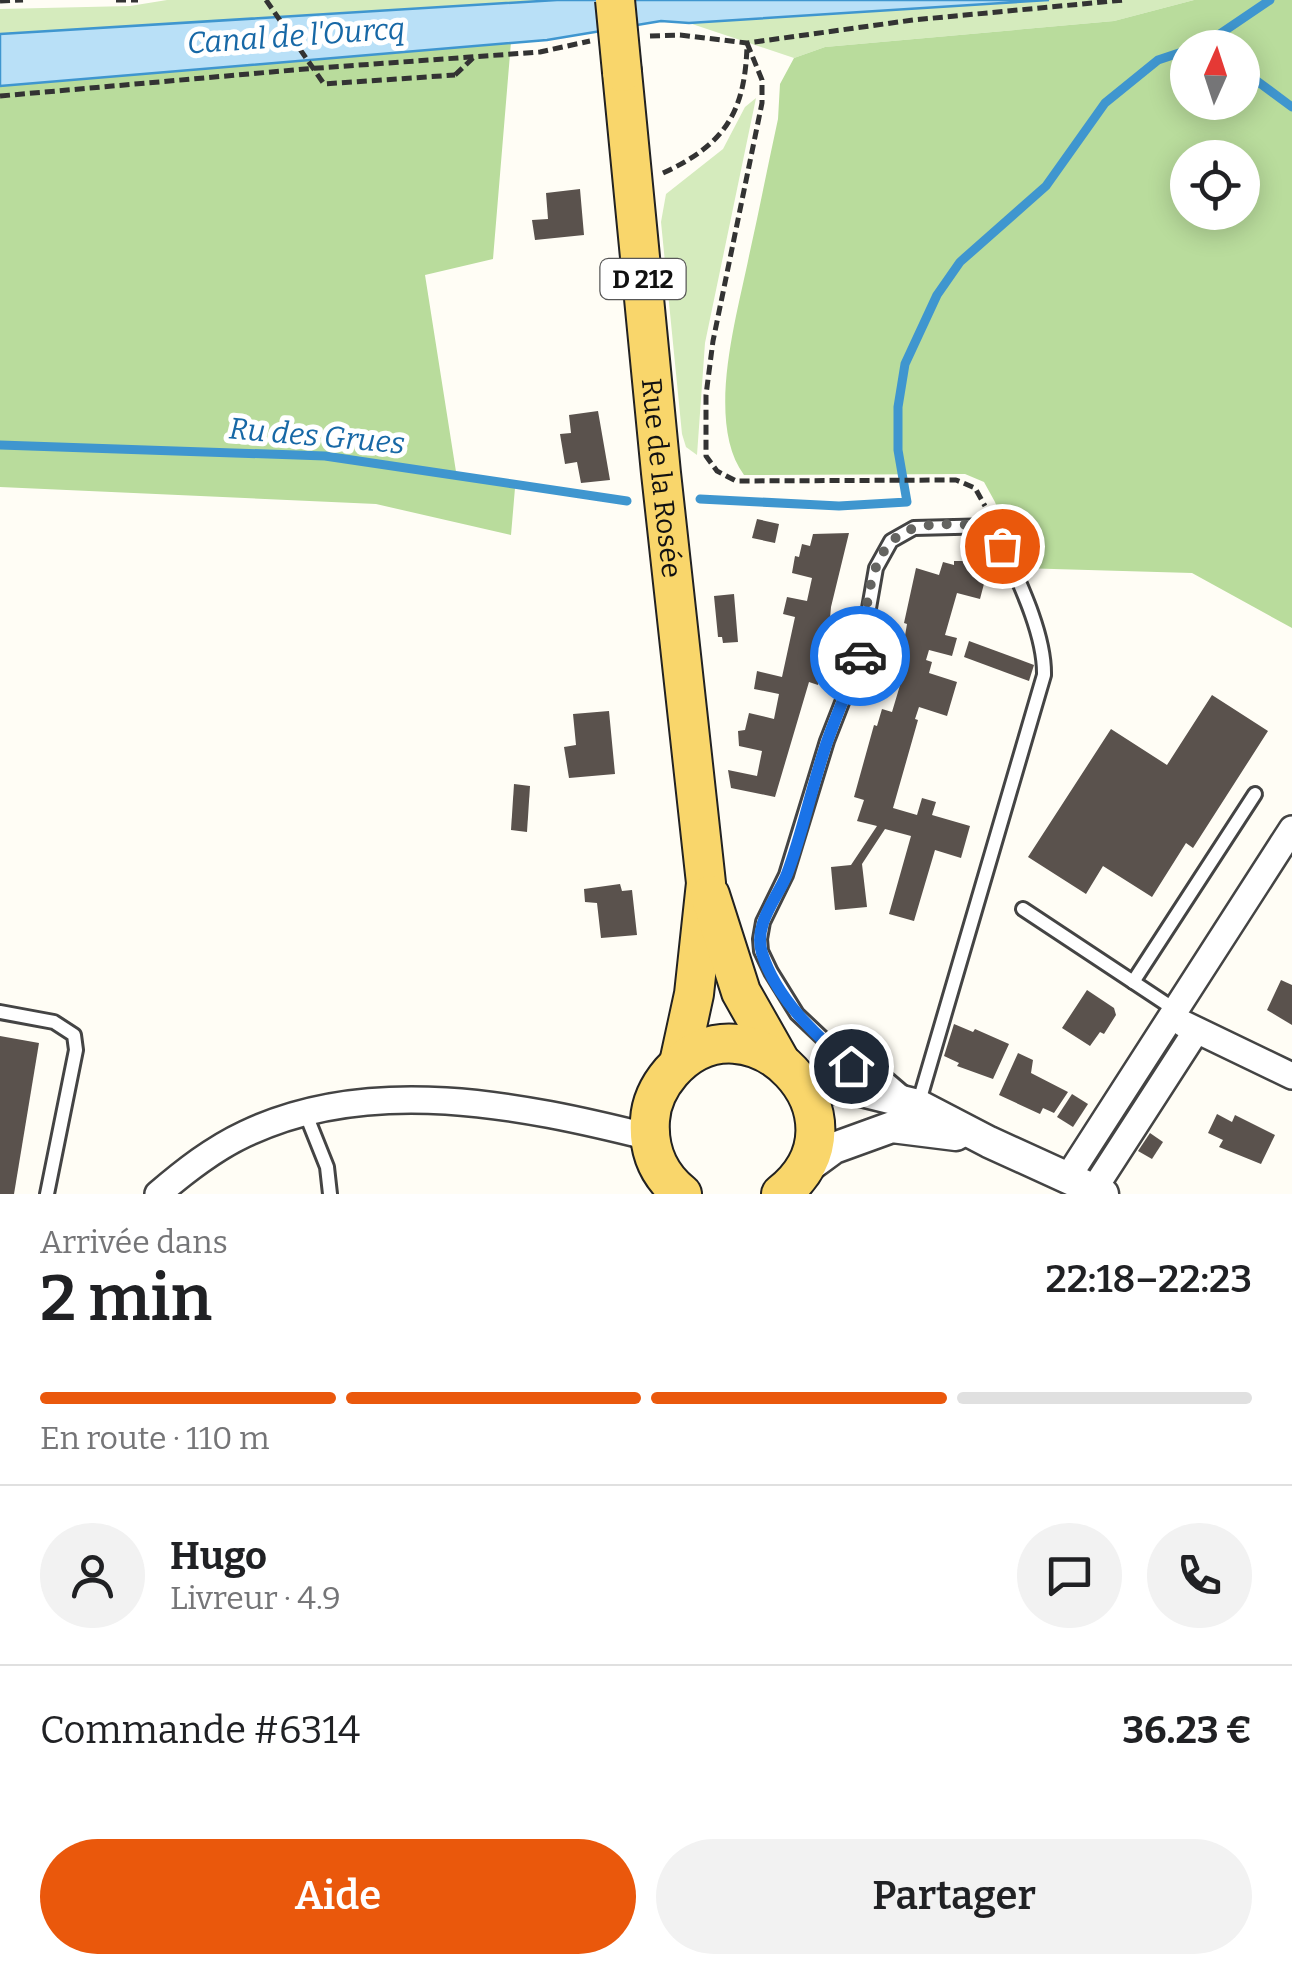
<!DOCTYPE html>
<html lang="fr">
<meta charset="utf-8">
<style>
:root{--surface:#fff;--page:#f2f2f2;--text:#202124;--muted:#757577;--line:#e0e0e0;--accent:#ea580c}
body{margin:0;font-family:Bitter,serif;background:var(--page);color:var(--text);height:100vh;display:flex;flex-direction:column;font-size:38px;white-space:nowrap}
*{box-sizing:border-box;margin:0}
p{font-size:32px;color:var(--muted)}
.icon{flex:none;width:55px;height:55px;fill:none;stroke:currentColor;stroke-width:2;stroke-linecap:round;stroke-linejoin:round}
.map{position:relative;height:1194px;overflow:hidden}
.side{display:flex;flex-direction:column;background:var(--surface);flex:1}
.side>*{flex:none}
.needle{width:65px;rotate:3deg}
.controls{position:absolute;left:1170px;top:30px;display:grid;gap:20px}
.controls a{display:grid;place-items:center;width:90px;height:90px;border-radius:50%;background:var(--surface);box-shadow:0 5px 25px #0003;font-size:50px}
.pin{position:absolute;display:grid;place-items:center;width:85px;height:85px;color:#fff;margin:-42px;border:5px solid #fff;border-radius:50%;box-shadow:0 2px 10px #0007}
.courier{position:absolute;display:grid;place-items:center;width:100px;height:100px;margin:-50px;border:8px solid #1a73e8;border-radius:50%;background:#fff;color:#222;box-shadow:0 2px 12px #0007}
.overview em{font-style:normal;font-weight:600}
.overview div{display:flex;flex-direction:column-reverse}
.overview{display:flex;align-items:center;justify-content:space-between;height:170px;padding:0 40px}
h1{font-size:65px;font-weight:600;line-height:75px}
.bar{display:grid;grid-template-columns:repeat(4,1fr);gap:15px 10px;align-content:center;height:120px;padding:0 40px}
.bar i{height:12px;border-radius:8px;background:var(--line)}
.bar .on{background:var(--accent)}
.bar p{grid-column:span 4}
.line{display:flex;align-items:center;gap:25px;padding:0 40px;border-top:2px solid var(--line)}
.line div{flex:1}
.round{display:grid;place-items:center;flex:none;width:105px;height:105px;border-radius:52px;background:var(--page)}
.primary-button{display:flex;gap:20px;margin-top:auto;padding:20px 40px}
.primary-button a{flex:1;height:115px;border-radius:60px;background:var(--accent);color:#fff;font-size:40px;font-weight:600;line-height:115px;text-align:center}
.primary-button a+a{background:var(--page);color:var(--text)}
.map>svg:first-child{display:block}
.green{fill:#d5ebbd}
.forest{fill:#b9dc9c;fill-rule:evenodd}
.water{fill:#b9e0f7;stroke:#3f96cf;stroke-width:2.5}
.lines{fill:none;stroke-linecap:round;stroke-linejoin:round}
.stream{stroke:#3f96cf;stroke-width:9}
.building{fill:#5a524d}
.service-casing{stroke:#444;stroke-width:18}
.minor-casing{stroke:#444;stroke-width:30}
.tertiary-casing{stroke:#444;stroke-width:35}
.primary-casing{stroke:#222;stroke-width:42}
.path{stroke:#333;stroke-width:5;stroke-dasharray:10 5;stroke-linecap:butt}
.service{stroke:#fff;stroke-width:12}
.minor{stroke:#fff;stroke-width:25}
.tertiary{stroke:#fff;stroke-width:30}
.primary{stroke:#f9d66b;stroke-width:38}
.primary-bridge-casing{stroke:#222;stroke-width:42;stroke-linecap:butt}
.path-bridge{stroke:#333;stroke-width:5;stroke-dasharray:10 5;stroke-linecap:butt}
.primary-bridge{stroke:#f9d66b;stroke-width:38}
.done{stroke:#646461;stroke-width:10;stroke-dasharray:0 18}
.route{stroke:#1a73e8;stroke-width:12}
.labels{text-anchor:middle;stroke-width:10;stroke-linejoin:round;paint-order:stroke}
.shield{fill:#fff;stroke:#585858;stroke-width:2.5}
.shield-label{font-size:25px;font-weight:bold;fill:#111}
.street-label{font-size:28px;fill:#111;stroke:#fff}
.water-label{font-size:30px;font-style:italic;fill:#1768a6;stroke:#fff}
</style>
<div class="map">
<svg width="1292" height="1194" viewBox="0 0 1292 1194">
<rect width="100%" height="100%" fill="#fffdf5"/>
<!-- green -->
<g class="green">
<polygon points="167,0 557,0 0,34 0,9 130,6"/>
<polygon points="1049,0 1194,0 1114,21 825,47 794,58 689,23"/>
<polygon points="756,98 705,343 697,455 686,447 682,434 661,222 666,194 723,149 745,107"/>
</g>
<!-- forest -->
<g class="forest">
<path d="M1194 0H1292V628L1192 573 1019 568 995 502 984 482 965 474 744 475C705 422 737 316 749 256 759 211 768 165 778 119L780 84 794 58 825 47 1114 21ZM1188 48H1242V102H1188ZM1188 158H1242V212H1188Z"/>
<polygon points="511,42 493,259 425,275 457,478 515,488 511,535 376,504 0,487 0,86"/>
</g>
<!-- water -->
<polygon class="water" points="557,0 1049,0 689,23 661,21 547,40 0,86 0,34"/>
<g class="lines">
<!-- stream -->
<g class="stream">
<polyline points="1193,48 1208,42 1270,0"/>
<polyline points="1242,70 1292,107"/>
<polyline points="0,445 325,456 627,501"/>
<polyline points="700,499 839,506 907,502 898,450 898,407 905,364 937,295 960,262 1046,186 1105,103 1158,60 1188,50"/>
</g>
</g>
<!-- building -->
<g class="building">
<polygon points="580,189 584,235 535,240 532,220 548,219 546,193"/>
<polygon points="598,411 610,480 581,483 577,462 565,464 560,434 571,433 569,415"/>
<polygon points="757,519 779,524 775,543 752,538"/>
<polygon points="849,533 831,607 828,642 832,642 826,668 822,667 818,685 809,682 775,797 731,788 728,770 757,776 762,751 739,746 738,731 745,730 749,713 774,719 779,694 754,689 757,671 782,677 795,617 783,614 787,597 807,601 812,578 792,573 795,556 799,557 802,544 810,546 813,534"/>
<polygon points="954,561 990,561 980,599 957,593 945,635 957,638 952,656 929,650 926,660 932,662 929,673 957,682 947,716 919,707 915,719 918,720 893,808 917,815 922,798 936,802 932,815 970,826 961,858 935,850 914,921 889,914 911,836 885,829 862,864 867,907 835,910 831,867 851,865 877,826 857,821 864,800 854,797 874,725 877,726 882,709 892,712 909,655 902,653 907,624 904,623 916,568 939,575 943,562 954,565"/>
<polygon points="734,594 738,642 723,643 722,637 718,637 714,596"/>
<polygon points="969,641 1034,665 1029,681 964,657"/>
<polygon points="1212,695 1268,731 1193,848 1186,843 1152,897 1103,866 1086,894 1028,857 1111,729 1167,765"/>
<polygon points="609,711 615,774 569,778 564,747 576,745 573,714"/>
<polygon points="514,784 530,786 527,832 511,830"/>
<polygon points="620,884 622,891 632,890 637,935 601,938 597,903 585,902 584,889"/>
<polygon points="1281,980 1292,985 1292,1025 1267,1010"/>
<polygon points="1087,990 1114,1008 1116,1015 1104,1034 1100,1032 1090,1046 1062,1028"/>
<polygon points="954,1024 973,1032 975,1029 1009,1044 993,1079 957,1066 959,1063 944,1056"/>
<polygon points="0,1036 39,1043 14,1194 0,1194"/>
<polygon points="1018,1053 1033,1060 1031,1073 1068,1092 1054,1113 1043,1108 1040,1114 999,1095"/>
<polygon points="1072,1094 1088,1104 1073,1127 1057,1117"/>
<polygon points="1217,1114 1232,1122 1235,1115 1275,1135 1261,1164 1219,1147 1223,1140 1208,1133"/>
<polygon points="1150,1133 1163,1142 1152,1159 1138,1151"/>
</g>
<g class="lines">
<!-- service casing -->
<g class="service-casing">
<g id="service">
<path d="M994 526C1012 568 1045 629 1044 675L918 1105 883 1075 851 1065 797 1014 771 972 761 951 760 939 763 922 786 875 827 741 861 654 876 568 891 541 914 528Z"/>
<polyline points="1023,909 1174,1009"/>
<polyline points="1133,982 1255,794"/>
<polyline points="0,1012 54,1022 74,1035 76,1050 47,1194"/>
<polyline points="305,1112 327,1167 330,1194"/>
</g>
</g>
<!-- minor casing -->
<g class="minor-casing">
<g id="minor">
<polyline points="1184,1024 1292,1076"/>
<polyline points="1068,1177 1292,829"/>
<polyline points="1094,1189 1196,1031"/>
<path d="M158 1194C185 1171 213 1149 245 1134 370 1074 521 1105 649 1137"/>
</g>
</g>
<!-- tertiary casing -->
<g class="tertiary-casing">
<g id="tertiary">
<polyline points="806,1090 845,1087 918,1105 989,1142 1103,1194"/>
<polyline points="804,1170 834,1148 892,1127 956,1135"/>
</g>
</g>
<!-- primary casing -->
<g class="primary-casing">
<g id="primary">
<path id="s1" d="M622 72 661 473 706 883 694 994 679 1063"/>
<polyline points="710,895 741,992 779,1059"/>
<path d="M682 1194C658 1175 648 1150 650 1120 651 1102 659 1086 671 1072 747 985 878 1118 781 1194"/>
</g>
</g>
<!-- path -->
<g class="path">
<polyline points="116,0 138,0"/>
<polyline points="0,1 23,0"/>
<polyline points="650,36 680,35 747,43 913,20 1124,0"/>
<polyline points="747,43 762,80 762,103 713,341 706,395 706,456 717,471 736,481 956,480 975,488 985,506"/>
<polyline points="455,75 473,58"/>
<polyline points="0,96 305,69 540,52 590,41"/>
<path d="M663 173C724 145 745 113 747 46"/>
</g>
<!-- service -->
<use href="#service" class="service"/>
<!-- minor -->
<use href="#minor" class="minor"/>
<!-- tertiary -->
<use href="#tertiary" class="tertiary"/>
<!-- primary -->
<use href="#primary" class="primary"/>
<!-- primary-bridge casing -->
<g class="primary-bridge-casing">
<polyline id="primary-bridge" points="615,0 622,72"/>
</g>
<!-- path-bridge -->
<polyline class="path-bridge" points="266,0 324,84 455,75"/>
<!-- primary-bridge -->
<use href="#primary-bridge" class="primary-bridge"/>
</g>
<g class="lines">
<!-- done -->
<path class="done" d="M860 656C868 615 864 542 915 528 939 521 969 526 994 526L1002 546"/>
<!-- route -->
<path class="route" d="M851 1066C816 1035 776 999 762 953 753 924 777 899 787 874 803 832 812 785 827 742 837 713 850 685 860 656"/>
</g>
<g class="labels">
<!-- shield labels -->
<rect class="shield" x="600.5" y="259" width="85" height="40" rx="8"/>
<g class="shield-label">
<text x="643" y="288">D 212</text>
</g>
<!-- street labels -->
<g class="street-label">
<text dy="10" stroke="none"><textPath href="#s1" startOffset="408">Rue de la Rosée</textPath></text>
</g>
<!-- water labels -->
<g class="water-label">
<text transform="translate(296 36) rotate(-4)" y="10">Canal de l'Ourcq</text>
<text transform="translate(317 436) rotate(5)" y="10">Ru des Grues</text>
</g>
</g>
</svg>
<div class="controls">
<a><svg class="needle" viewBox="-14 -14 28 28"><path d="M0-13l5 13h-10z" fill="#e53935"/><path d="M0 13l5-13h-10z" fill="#757577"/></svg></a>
<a><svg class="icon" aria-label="locate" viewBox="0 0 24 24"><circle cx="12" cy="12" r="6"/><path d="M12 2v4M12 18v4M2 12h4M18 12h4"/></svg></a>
</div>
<div class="pin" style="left:1002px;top:546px;background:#ea580c"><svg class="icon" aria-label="bag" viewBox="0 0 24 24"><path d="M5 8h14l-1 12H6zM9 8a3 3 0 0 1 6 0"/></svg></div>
<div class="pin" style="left:851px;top:1066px;background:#1f2937"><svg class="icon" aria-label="home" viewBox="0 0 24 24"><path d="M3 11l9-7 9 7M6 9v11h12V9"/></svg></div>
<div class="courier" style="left:860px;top:656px"><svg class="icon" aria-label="car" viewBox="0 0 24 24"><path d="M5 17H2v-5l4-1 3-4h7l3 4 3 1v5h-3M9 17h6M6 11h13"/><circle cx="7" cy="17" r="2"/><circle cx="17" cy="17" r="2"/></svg></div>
</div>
<section class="side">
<div class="overview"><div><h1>2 min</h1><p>Arrivée dans</p></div><em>22:18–22:23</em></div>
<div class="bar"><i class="on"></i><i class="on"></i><i class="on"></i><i></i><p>En route · 110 m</p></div>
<div class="line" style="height:180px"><a class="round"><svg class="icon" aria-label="person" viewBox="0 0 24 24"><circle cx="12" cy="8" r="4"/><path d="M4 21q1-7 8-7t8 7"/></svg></a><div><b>Hugo</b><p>Livreur · 4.9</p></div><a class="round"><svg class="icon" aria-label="chat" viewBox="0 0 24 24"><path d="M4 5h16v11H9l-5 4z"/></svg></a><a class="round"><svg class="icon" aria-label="phone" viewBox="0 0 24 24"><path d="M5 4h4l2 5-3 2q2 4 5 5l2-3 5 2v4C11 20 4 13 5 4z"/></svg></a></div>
<div class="line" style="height:130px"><div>Commande #6314</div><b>36.23 €</b></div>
<div class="primary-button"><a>Aide</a><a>Partager</a></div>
</section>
